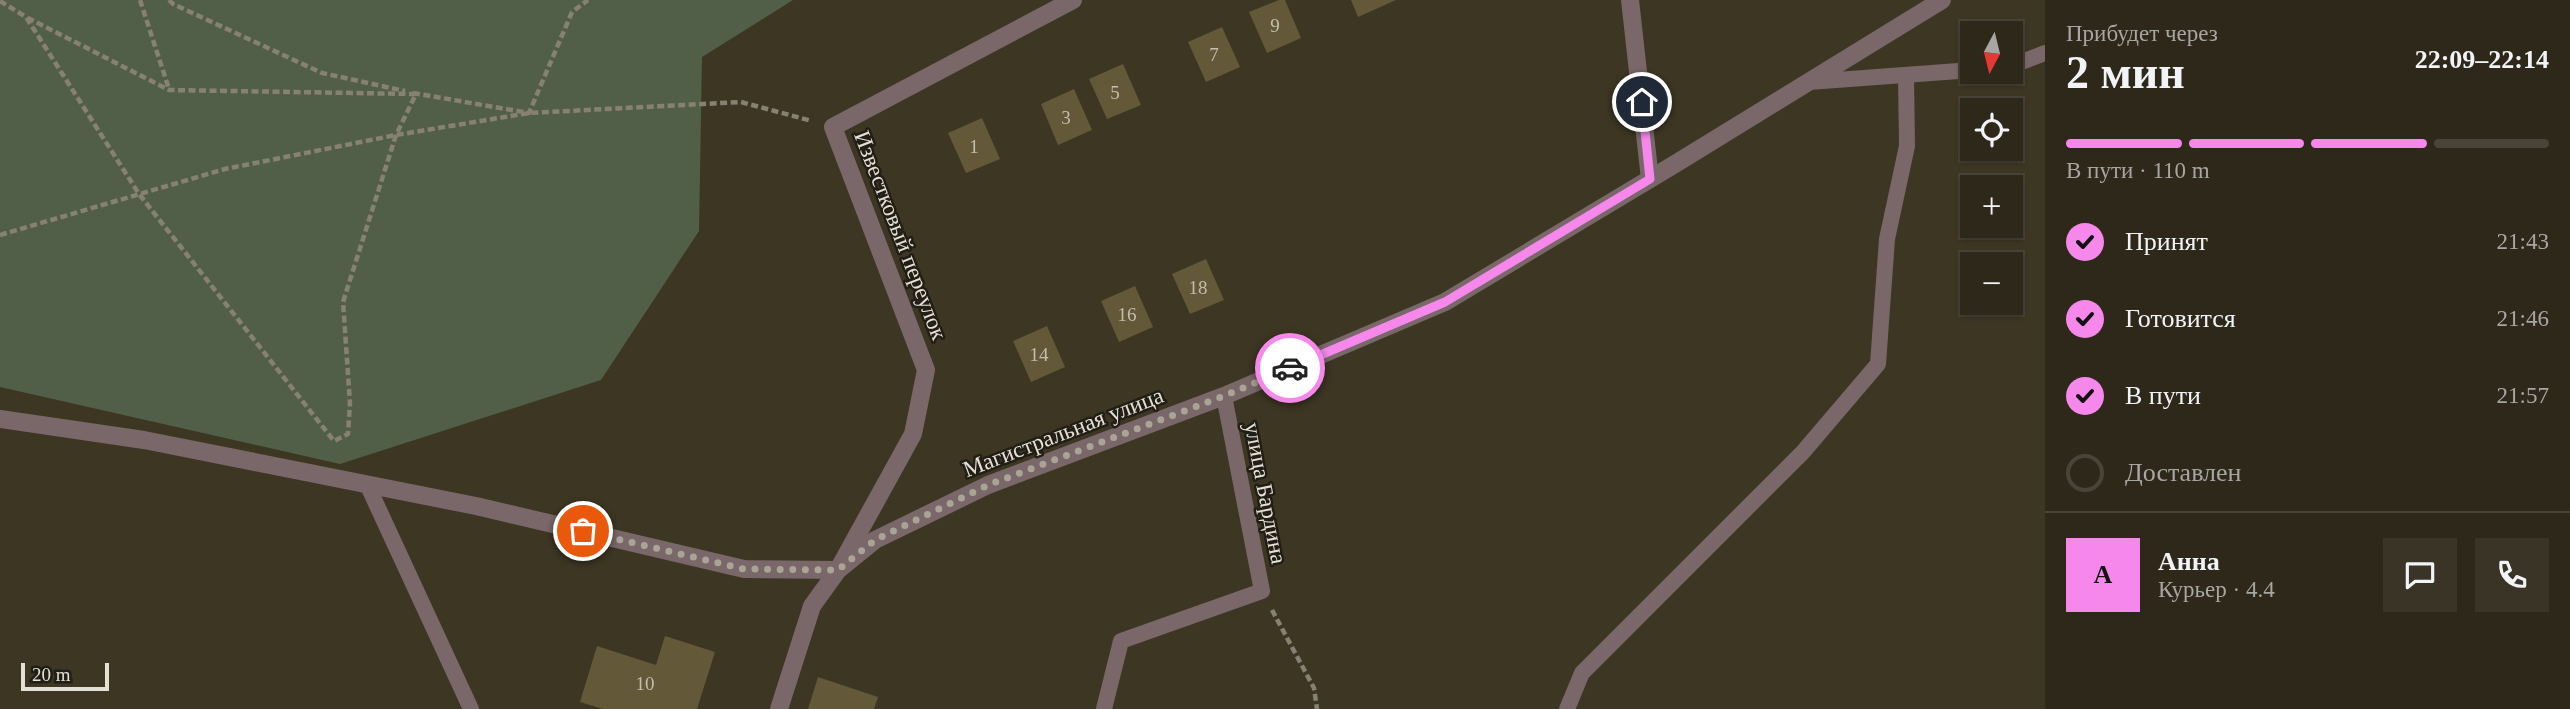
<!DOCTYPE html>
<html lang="ru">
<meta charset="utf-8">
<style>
:root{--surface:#2e281a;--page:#3a3427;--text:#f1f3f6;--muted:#a7a6a2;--line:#494439;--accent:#f788eb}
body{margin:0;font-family:"Times New Roman",serif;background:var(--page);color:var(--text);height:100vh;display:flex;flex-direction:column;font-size:26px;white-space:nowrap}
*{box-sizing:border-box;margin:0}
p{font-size:23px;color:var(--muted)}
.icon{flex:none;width:38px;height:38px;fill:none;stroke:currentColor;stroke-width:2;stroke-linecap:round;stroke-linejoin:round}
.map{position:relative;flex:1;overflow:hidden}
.details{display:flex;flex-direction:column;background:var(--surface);width:525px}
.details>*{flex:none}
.needle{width:46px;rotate:187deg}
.fabs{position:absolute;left:1960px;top:21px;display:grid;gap:14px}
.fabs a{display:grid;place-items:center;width:63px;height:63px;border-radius:0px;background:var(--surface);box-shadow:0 2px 5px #0004,0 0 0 2px var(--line);font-size:35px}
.scale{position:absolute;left:21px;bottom:18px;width:88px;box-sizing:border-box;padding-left:7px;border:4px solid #e4e0d5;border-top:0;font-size:19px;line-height:24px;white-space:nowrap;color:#e4e0d5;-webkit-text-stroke:5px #211e15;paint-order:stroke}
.pin{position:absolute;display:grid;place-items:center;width:60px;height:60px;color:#fff;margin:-30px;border:4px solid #fff;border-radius:50%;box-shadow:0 2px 7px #0007}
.courier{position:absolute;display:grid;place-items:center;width:70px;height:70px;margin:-35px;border:5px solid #f788eb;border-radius:50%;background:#fff;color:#222;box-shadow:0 2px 9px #0007}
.head em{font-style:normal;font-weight:700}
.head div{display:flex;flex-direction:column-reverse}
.head{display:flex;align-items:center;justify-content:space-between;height:119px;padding:0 21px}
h1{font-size:46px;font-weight:700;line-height:52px}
.bar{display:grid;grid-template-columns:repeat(4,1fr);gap:10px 7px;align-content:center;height:84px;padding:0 21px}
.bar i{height:9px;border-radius:5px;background:var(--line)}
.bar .selected{background:var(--accent)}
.bar p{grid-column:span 4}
.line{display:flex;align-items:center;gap:18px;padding:0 21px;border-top:2px solid var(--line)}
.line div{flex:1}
.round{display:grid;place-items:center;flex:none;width:74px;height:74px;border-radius:0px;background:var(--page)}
ol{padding:0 21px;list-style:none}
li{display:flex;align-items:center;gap:21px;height:77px}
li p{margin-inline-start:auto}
li .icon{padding:7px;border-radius:50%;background:var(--accent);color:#111;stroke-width:4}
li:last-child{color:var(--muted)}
li i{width:38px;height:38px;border:4px solid var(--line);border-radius:50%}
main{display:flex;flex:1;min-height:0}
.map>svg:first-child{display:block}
.green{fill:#525f48}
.building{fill:#635838}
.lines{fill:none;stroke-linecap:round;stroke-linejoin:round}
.path{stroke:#878172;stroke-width:4.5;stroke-dasharray:7 3.5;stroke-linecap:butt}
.service{stroke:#796769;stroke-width:16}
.minor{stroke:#796769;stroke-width:18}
.tertiary{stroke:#796769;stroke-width:18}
.done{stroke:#aaa497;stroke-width:7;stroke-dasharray:0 12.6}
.route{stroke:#f788eb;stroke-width:9}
.labels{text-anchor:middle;stroke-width:5;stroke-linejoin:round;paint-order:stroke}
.number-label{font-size:19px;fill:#c4beae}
.street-label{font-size:23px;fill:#e4e0d5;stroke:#211e15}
</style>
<main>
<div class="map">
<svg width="2045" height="709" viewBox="0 0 2045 709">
<rect width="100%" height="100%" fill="#3d3623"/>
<!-- green -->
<polygon class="green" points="0,0 793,0 702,57 699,231 601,380 340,464 0,387"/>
<!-- building -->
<g class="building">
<polygon points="1279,0 1285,0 1301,38 1267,53 1249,12"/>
<polygon points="1351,0 1396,0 1358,17"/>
<polygon points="1222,27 1240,67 1206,82 1188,42"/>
<polygon points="1123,64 1141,105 1107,119 1089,79"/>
<polygon points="1074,89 1092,130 1058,145 1041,104"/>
<polygon points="982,118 1000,159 966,173 948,133"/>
<polygon points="1206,259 1224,300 1190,314 1172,274"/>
<polygon points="1135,286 1153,327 1119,342 1101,301"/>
<polygon points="1047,326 1065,367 1031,382 1013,341"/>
<polygon points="665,636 715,652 697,709 603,709 580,702 597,646 656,665"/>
<polygon points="818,677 878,697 874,709 808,709"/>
</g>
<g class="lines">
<!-- path -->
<g class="path">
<polyline points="140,0 169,89"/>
<polyline points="169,0 173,4 322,73 405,91"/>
<polyline points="0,1 26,17 139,194 334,441 348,434 350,403 343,302 396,135 416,94 169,90 26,17"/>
<polyline points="413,93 529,113 572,12 588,0"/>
<polyline points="0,235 225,169 396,135 529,113 741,102 812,121"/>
<polyline points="1272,610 1314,688 1317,709"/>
</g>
<!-- service -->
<g class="service">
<polyline points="2011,66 2045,53"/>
<polyline points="1809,82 1972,70"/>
<polyline points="367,484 471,709"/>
<polyline points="1104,709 1121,641 1262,591 1224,396"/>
<polyline points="1567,709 1582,673 1803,452 1878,364 1887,239 1907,146 1906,75"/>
</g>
<!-- minor -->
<g class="minor">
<polyline points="1630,0 1650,179"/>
<polyline points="0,419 144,440 476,506 744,569 838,570 913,434 926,370 833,127 1073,0"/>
</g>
<!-- tertiary -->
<polyline class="tertiary" points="779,709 812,606 838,570 875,540 988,485 1224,396 1445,302 1675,164 1942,0"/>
</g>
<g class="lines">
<!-- done -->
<polyline class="done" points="583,531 744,569 838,570 875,540 988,485 1224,396 1290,368"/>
<!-- route -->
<polyline class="route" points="1290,368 1445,302 1650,179 1642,102"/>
</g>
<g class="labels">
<!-- number labels -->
<g class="number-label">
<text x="1275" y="32">9</text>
<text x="1214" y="61">7</text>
<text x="1115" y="99">5</text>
<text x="1066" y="124">3</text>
<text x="974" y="153">1</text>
<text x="1198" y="294">18</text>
<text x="1127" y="321">16</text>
<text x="1039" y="361">14</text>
<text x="645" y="690">10</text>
</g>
<!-- street labels -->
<g class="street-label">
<text transform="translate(901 235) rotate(69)" y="8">Известковый переулок</text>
<text transform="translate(1063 432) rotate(-21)" y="8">Магистральная улица</text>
<text transform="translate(1266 493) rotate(79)" y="8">улица Бардина</text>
</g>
</g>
</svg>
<div class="fabs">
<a><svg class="needle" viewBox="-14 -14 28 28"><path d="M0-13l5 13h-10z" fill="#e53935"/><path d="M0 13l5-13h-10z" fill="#a7a6a2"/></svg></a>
<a><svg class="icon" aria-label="locate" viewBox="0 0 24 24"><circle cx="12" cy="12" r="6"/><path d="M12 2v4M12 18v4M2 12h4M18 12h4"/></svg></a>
<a>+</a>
<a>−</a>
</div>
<div class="scale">20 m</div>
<div class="pin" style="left:583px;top:531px;background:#ea580c"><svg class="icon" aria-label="bag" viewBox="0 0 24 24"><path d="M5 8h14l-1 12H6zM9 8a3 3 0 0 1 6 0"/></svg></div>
<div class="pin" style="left:1642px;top:102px;background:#1f2937"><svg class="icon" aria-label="home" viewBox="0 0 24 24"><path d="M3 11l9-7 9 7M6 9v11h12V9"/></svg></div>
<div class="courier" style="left:1290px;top:368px"><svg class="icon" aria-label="car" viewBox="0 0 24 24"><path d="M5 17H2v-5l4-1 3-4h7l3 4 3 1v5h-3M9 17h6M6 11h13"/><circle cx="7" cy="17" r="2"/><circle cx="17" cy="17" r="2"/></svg></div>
</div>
<section class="details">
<div class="head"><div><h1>2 мин</h1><p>Прибудет через</p></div><em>22:09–22:14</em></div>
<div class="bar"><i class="selected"></i><i class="selected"></i><i class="selected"></i><i></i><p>В пути · 110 m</p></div>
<ol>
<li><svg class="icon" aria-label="check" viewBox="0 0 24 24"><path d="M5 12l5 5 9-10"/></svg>Принят<p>21:43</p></li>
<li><svg class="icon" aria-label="check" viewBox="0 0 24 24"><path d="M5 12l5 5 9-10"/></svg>Готовится<p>21:46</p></li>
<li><svg class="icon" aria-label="check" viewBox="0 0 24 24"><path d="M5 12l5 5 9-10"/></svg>В пути<p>21:57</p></li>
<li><i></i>Доставлен</li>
</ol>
<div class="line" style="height:126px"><b class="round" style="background:var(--accent);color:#111">А</b><div><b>Анна</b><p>Курьер · 4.4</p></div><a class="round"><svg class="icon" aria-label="chat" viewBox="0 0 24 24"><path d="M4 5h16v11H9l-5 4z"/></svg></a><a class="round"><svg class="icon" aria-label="phone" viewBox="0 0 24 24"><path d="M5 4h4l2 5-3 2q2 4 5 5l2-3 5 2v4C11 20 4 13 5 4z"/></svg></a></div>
</section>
</main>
